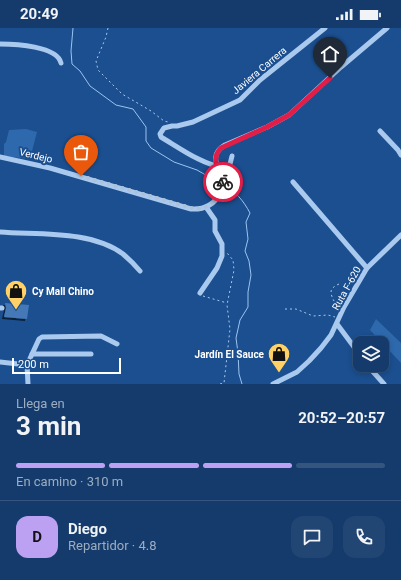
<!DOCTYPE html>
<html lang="es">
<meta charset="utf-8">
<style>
:root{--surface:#143b6b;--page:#214673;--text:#f1f3f6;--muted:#9dadc1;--line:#33557e;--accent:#bca0f2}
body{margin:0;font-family:Roboto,sans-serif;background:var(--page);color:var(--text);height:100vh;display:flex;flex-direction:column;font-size:15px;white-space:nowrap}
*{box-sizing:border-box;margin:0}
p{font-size:13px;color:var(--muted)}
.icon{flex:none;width:22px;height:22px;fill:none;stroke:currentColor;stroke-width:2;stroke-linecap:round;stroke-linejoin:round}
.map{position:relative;height:356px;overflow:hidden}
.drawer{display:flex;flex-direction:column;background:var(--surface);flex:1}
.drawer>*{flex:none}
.buttons{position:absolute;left:353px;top:308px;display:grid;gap:8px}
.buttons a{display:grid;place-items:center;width:36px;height:36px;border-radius:8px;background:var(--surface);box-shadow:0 2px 6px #0003,0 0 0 1px var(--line);font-size:20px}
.scale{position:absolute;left:12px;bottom:10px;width:109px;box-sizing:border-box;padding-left:4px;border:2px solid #fff;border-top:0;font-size:11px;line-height:14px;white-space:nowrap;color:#fff;-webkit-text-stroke:3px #1b4f8f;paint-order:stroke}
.pin{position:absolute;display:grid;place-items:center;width:34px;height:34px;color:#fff;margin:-41px -17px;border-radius:50% 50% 50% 0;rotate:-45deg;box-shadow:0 0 4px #0007}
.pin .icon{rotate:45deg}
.courier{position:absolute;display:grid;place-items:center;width:40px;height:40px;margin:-20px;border:3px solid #e11d48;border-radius:50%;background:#fff;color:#222;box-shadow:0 1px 5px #0007}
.head em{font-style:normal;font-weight:700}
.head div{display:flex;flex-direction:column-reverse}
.head{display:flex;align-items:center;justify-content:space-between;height:68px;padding:0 16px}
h1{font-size:26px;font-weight:700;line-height:30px}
.bar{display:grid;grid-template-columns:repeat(4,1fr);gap:6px 4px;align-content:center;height:48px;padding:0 16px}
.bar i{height:5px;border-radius:3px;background:var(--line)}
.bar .selected{background:var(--accent)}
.bar p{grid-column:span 4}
.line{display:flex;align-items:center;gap:10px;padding:0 16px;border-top:1px solid var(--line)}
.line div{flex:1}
.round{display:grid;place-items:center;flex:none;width:42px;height:42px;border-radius:12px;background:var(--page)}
.status{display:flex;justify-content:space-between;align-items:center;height:28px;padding:0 20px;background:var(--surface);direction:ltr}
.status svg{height:11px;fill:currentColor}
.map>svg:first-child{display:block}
.green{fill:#2e69ad}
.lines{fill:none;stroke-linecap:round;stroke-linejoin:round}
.stream{stroke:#9cc4f0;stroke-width:1}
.building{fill:#4478b7;filter:url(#shadow)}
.path{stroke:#a9c9ee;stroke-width:1;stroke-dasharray:2 3;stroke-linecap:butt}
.minor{stroke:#a9c9ee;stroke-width:5}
.done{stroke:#afc1d8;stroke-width:4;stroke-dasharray:0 7.2}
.route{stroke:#e11d48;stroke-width:5}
.labels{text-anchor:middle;stroke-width:4;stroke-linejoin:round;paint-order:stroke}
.street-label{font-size:10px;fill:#fff;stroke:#1b4f8f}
.poi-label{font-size:10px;font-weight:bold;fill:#fff;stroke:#1b4f8f;text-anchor:start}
</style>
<div class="status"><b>20:49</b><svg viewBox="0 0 49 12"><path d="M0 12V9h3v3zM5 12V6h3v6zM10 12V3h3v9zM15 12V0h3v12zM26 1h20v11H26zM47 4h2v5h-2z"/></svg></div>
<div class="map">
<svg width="401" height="356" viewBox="0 0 401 356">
<defs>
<filter id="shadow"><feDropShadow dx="-2" dy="2" stdDeviation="0" flood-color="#0009"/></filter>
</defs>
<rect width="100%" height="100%" fill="#1b4f8f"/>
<!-- green -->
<g class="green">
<polygon points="26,101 37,104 30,131 4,128 4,116 6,114 9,102"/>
<polygon points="376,291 401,315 401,335 370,302"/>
</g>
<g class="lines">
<!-- stream -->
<g class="stream">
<polyline points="73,0 71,23 72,36 80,43 90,58 116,77 133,81 146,99 146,113 151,120 174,134 197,142 216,153"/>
<path d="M224 157C236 164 243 172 250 185L246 194 248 211 245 223 249 233 251 247 248 264V279L240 292 236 310 238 325 239 346 242 356"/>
</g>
</g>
<!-- building -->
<polygon class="building" points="5,275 29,277 27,291 4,289 6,280"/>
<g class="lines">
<!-- path -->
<g class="path">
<polyline points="108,0 106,9 96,33 98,42 122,66 151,83 164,93 168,94"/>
<path d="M339 256C328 261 330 265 335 275L340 277"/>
<polyline points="203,268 227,275"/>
<polyline points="285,281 296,281 313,288 328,287 335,289"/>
<polyline points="220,356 224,355 230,301 227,277 234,242 233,232 227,225"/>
</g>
<!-- minor -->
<g class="minor">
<path d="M0 16C15 16 57 18 61 35"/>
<polyline points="380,103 398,122 401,127"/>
<path d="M232 128 230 136 225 140C203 137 181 121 161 109L160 106 164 100 172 98H177L193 94 240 72 260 52 325 0"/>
<path d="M0 129 50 140 191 181C204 182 216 176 221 163 222 160 223 157 222 153 220 140 207 128 225 117L267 99 289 87 341 39 387 0"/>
<polyline points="217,146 219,164"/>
<polyline points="293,154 367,240"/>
<path d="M0 204C38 207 91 202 123 226 129 231 135 237 140 243"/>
<polyline points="200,265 217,240 222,228 222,216 215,203 215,192 206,179"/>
<polyline points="0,280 2,280"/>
<polyline points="337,296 360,327"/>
<polyline points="32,326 91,326"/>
<polyline points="0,334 27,337"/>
<polyline points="367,337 384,356"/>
<polyline points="28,356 27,337 39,311 42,309 101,308 117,316"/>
<polyline points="273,356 297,344 309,333 321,320 331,307 344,279 367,240 401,207"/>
</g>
</g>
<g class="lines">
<!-- done -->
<path class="done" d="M81 148 195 181C210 181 222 169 223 154"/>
<!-- route -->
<path class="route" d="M223 154C219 142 210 131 221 120L267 99 289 87 330 50"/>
</g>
<!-- icons -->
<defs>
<g id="shop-pin" transform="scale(1.15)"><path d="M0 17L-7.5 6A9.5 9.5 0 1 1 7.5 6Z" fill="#ffd166" stroke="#1b4f8f"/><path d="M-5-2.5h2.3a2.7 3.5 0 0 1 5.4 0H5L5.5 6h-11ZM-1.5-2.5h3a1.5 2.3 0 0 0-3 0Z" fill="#111"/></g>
</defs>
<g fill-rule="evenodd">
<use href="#shop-pin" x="16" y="263"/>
<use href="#shop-pin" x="279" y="326"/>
</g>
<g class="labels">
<!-- street labels -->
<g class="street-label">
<text transform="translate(259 42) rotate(-40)" y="4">Javiera Carrera</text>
<text transform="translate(36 127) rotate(13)" y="4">Verdejo</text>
<text transform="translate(346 260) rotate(-61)" y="4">Ruta F-620</text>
</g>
<!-- poi labels -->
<g class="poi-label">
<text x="32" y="267">Cy Mall Chino</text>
<text x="264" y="330" text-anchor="end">Jardín El Sauce</text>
</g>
</g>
</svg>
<div class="buttons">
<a><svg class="icon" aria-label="layers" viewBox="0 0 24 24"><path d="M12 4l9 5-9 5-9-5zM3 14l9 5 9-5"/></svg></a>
</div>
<div class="scale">200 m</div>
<div class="pin" style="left:81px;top:148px;background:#ea580c"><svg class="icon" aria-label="bag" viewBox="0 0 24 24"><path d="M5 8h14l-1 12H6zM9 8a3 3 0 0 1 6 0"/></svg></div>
<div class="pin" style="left:330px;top:50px;background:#1f2937"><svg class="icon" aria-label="home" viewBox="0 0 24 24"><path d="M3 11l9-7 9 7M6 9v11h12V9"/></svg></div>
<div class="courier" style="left:223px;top:154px"><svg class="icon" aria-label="bike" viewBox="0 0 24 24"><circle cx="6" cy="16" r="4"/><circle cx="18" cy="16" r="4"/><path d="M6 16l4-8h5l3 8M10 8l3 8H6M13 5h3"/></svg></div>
</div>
<section class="drawer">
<div class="head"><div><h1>3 min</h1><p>Llega en</p></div><em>20:52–20:57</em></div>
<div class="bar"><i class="selected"></i><i class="selected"></i><i class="selected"></i><i></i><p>En camino · 310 m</p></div>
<div class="line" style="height:72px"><b class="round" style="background:var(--accent);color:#111">D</b><div><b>Diego</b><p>Repartidor · 4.8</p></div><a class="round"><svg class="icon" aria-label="chat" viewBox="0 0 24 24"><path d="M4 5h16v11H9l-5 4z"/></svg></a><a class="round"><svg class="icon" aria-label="phone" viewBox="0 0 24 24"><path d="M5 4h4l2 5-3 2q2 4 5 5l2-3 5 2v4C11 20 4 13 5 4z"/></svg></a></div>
</section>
